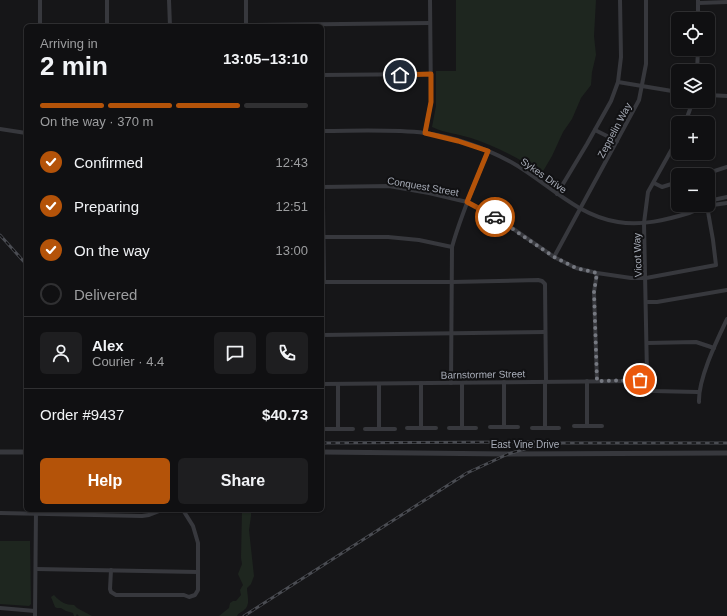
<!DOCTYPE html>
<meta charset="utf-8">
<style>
:root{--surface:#101012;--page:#1e1e20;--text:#f1f3f6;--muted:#9c9d9f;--line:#303032;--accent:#b45309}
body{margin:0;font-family:Arial,sans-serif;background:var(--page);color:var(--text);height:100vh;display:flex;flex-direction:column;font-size:15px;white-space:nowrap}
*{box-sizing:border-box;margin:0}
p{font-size:13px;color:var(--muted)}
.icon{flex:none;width:22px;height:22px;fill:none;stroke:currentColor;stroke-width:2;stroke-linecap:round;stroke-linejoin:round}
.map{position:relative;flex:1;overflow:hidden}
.side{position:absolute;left:24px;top:24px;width:300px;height:488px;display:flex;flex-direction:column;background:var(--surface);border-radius:6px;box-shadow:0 1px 3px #0004,0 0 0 1px var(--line)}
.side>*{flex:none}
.fabs{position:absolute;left:671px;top:12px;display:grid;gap:8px}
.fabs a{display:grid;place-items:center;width:44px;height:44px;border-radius:6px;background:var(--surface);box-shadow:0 1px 3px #0004,0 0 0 1px var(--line);font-size:20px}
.pin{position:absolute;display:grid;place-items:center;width:34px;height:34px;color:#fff;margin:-17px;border:2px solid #fff;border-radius:50%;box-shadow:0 1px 4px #0007}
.courier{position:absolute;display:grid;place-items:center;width:40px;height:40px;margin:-20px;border:3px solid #b45309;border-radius:50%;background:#fff;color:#222;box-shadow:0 1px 5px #0007}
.overview em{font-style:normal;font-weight:700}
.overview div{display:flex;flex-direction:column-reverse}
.overview{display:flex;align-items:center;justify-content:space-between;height:68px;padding:0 16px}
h1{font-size:26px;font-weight:700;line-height:30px}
.bar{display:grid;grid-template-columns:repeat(4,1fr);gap:6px 4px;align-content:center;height:48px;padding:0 16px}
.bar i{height:5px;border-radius:3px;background:var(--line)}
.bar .active{background:var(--accent)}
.bar p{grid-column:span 4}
.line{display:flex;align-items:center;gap:10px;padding:0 16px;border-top:1px solid var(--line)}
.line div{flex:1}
.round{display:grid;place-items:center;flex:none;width:42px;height:42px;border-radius:6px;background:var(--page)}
ol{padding:0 16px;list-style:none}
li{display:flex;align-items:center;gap:12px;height:44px}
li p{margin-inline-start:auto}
li .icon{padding:4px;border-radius:50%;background:var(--accent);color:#fff;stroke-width:4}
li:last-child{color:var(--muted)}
li i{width:22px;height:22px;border:2px solid var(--line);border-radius:50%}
.cta{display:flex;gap:8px;margin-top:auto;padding:8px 16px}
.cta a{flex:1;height:46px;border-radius:6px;background:var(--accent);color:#fff;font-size:16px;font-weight:700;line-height:46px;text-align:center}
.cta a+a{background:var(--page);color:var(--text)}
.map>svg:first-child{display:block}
.green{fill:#1e261f}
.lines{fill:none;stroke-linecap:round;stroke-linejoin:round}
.minor{stroke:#37383d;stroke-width:4}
.tertiary{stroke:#37383d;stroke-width:5}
.rail-casing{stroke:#4a4c52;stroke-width:3}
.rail{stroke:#111113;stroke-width:1.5;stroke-dasharray:4.5;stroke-linecap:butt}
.done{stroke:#757880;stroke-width:4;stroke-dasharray:0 7.2}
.route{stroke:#b45309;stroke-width:5}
.labels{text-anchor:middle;stroke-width:4;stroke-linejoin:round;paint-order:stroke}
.street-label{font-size:10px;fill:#a8adb8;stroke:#111113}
</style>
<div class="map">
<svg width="727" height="616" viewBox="0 0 727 616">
<rect width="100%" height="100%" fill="#161618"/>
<!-- green -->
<g class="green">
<path d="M456 0H596L594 36 596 55 592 72 591 85 581 98 572 119 563 132 552 156 542 173C520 159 496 146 471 138 459 134 444 133 432 127L436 106V71H456Z"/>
<path d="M242 510H251V516L249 530 254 576 251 584 247 588C247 595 251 605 244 610 241 613 239 612 237 616H219L229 608 230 603 233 601H236L241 595 240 590 243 585 238 574 242 564 241 558Z"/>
<polygon points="0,541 30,541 31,604 29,606 0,604"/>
<path d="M54 595C60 602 66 605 74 605L77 608 92 616H79L77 614 76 616H74L73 613 66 611 61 608H57L55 607 51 597Z"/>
</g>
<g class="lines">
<!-- minor -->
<g class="minor">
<polyline points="40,0 40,26"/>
<polyline points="107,0 107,26"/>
<polyline points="169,0 170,26"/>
<polyline points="246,0 246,26"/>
<polyline points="698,0 698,19"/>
<polyline points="698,3 727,2"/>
<polyline points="246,25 430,23"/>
<polyline points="697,71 698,49"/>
<polyline points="322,75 431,74"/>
<polyline points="618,82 678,92"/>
<polyline points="708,95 727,96"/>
<polyline points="685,123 693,101"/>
<polyline points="0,129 26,133"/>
<polyline points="595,130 617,141"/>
<path d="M322 131C356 131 392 129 425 133 454 137 485 148 511 162 547 182 575 215 618 222 642 226 666 220 689 213 695 211 700 208 706 206 713 205 720 204 727 203"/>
<polyline points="322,131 324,282"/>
<polyline points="425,133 431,102 430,0"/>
<polyline points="702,175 727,167"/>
<polyline points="654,183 662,187 678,182"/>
<polyline points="322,187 389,186 429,193 467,202 499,219 554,257 576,268 597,273 631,278 646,278 716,265 713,240 707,206"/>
<polyline points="557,194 587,144 611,101 618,82 621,57 620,0"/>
<polyline points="707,206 713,200 727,197"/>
<polyline points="324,237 388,237 419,240 452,247"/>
<polyline points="554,257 639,100 646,64 646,0"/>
<polyline points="322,282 452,282 538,280 542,281 545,284 546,382"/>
<polyline points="646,302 657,302 727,290"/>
<polyline points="322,335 545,332"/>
<polyline points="647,343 696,342 714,348"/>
<polyline points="644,379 647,374 644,223 648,192 678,138"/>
<polyline points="644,379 648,388 653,391 698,392"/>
<polyline points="587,381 587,426"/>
<polyline points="597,381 594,292 597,273"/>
<polyline points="504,382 504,427"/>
<polyline points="545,382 545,428"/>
<polyline points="421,383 421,428"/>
<path d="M451 383 452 247C461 214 475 183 488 151"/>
<polyline points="322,384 640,381 644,379"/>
<polyline points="338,384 338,429"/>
<polyline points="379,384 379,429"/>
<path d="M699 402C698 379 717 340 727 319"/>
<polyline points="574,426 602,426"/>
<polyline points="490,427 518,427"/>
<polyline points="407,428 436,428"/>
<polyline points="449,428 476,428"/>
<polyline points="462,428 462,383"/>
<polyline points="532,428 559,428"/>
<polyline points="324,429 353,429"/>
<polyline points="365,429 395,429"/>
<polyline points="0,513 142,516 149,515 162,510"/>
<polyline points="36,569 198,572"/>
<polyline points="111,570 110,589 111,592 116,595 184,595 189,597 195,595 198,590 198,543 193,526 183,510"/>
<polyline points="0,608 35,611"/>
<polyline points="35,616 36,510"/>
</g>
<!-- tertiary -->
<g class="tertiary">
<polyline points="0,452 26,452"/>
<polyline points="322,452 508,454 727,453"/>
</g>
<!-- rail casing -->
<g class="rail-casing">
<g id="rail">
<polyline points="0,235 26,264"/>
<polyline points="322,443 534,442"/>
<polyline points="244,616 467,473 508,454 531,447 562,443 727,443"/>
</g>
</g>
<!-- rail -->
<use href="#rail" class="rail"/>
</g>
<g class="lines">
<!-- done -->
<polyline class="done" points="495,217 554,257 576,268 597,273 594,292 597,381 640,380"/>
<!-- route -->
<polyline class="route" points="400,75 431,74 431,102 425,133 458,141 488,151 467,202 495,217"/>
</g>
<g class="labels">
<!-- street labels -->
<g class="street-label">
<text transform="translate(614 130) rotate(-62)" y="4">Zeppelin Way</text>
<text transform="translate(544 175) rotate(35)" y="4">Sykes Drive</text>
<text transform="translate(423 186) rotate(10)" y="4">Conquest Street</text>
<text transform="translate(637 255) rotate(-92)" y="4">Vicot Way</text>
<text transform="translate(483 374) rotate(-1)" y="4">Barnstormer Street</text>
<text x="525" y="448">East Vine Drive</text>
</g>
</g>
</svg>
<div class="fabs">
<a><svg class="icon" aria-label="locate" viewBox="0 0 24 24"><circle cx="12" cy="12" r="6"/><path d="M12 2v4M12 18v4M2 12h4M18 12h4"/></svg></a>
<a><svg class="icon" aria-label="layers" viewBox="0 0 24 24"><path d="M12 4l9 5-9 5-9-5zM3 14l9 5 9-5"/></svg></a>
<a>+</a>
<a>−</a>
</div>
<div class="pin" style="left:640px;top:380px;background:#ea580c"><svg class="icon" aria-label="bag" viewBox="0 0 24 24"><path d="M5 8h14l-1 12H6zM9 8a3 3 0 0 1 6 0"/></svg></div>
<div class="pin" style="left:400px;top:75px;background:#1f2937"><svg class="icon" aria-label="home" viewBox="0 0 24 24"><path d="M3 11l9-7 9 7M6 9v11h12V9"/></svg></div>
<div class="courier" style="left:495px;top:217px"><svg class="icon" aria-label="car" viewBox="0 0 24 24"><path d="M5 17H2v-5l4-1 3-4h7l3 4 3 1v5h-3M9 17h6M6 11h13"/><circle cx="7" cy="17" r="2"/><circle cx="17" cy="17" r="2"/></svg></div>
<section class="side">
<div class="overview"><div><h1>2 min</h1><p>Arriving in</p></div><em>13:05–13:10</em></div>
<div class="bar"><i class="active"></i><i class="active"></i><i class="active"></i><i></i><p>On the way · 370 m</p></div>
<ol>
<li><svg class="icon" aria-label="check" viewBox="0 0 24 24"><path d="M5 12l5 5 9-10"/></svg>Confirmed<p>12:43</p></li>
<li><svg class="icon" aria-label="check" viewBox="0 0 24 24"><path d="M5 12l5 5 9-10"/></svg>Preparing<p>12:51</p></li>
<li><svg class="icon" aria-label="check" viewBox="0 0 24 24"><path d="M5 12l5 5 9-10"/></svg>On the way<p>13:00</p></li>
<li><i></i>Delivered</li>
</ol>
<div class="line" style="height:72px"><a class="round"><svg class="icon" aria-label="person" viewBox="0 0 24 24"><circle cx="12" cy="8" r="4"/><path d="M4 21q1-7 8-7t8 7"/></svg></a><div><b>Alex</b><p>Courier · 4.4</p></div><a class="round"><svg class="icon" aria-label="chat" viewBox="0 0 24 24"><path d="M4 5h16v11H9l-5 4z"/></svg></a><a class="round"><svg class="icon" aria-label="phone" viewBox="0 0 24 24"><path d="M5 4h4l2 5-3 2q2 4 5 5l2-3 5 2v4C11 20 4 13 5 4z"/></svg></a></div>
<div class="line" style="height:52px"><div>Order #9437</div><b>$40.73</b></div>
<div class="cta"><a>Help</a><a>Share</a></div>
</section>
</div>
